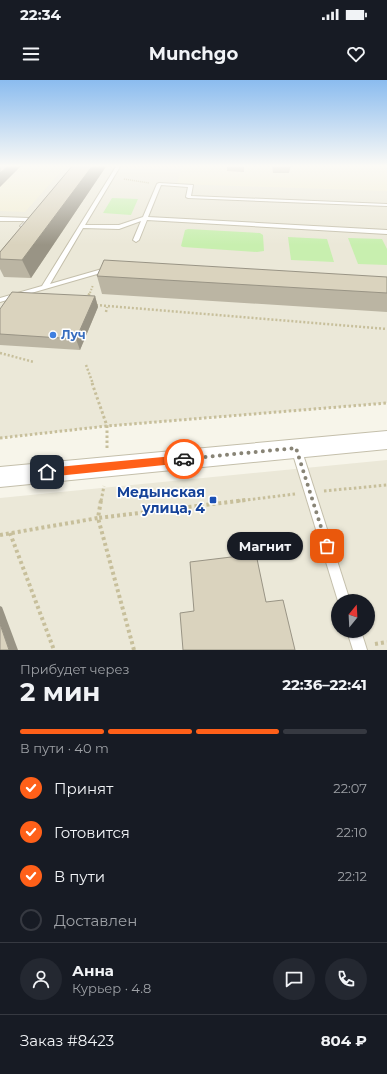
<!DOCTYPE html>
<html lang="ru">
<meta charset="utf-8">
<style>
:root{--surface:#171b24;--page:#242831;--text:#f1f3f6;--muted:#9ea1a6;--line:#363941;--accent:#ff6019}
body{margin:0;font-family:Montserrat,sans-serif;background:var(--page);color:var(--text);height:100vh;display:flex;flex-direction:column;font-size:15px;white-space:nowrap}
*{box-sizing:border-box;margin:0}
p{font-size:13px;color:var(--muted)}
.icon{flex:none;width:22px;height:22px;fill:none;stroke:currentColor;stroke-width:2;stroke-linecap:round;stroke-linejoin:round}
.map{position:relative;height:570px;overflow:hidden}
.drawer{display:flex;flex-direction:column;background:var(--surface);flex:1}
.drawer>*{flex:none}
.needle{width:26px;rotate:18deg}
.tools{position:absolute;left:331px;top:514px;display:grid;gap:8px}
.tools a{display:grid;place-items:center;width:44px;height:44px;border-radius:50%;background:var(--surface);box-shadow:0 1px 3px #0004;font-size:20px}
.pin{position:absolute;display:grid;place-items:center;width:34px;height:34px;color:#fff;margin:-17px;border-radius:8px;box-shadow:0 2px 6px #0006}
.courier{position:absolute;display:grid;place-items:center;width:40px;height:40px;margin:-20px;border:3px solid #ff6019;border-radius:50%;background:#fff;color:#222;box-shadow:0 1px 5px #0007}
.bubble{position:absolute;height:28px;border-radius:14px;background:var(--surface);box-shadow:0 1px 3px #0004;font-size:13px;font-weight:700;line-height:28px;text-align:center}
.head em{font-style:normal;font-weight:700}
.head div{display:flex;flex-direction:column-reverse}
.head{display:flex;align-items:center;justify-content:space-between;height:68px;padding:0 20px}
h1{font-size:26px;font-weight:700;line-height:30px}
.bar{display:grid;grid-template-columns:repeat(4,1fr);gap:6px 4px;align-content:center;height:48px;padding:0 20px}
.bar i{height:5px;border-radius:3px;background:var(--line)}
.bar .current{background:var(--accent)}
.bar p{grid-column:span 4}
.line{display:flex;align-items:center;gap:10px;padding:0 20px;border-top:1px solid var(--line)}
.line div{flex:1}
.round{display:grid;place-items:center;flex:none;width:42px;height:42px;border-radius:21px;background:var(--page)}
ol{padding:0 20px;list-style:none}
li{display:flex;align-items:center;gap:12px;height:44px}
li p{margin-inline-start:auto}
li .icon{padding:4px;border-radius:50%;background:var(--accent);color:#fff;stroke-width:4}
li:last-child{color:var(--muted)}
li i{width:22px;height:22px;border:2px solid var(--line);border-radius:50%}
.status{display:flex;justify-content:space-between;align-items:center;height:28px;padding:0 20px;background:var(--surface);direction:ltr}
.status svg{height:11px;fill:currentColor}
header{display:flex;justify-content:space-between;align-items:center;height:52px;padding:0 20px;background:var(--surface);font-size:18px;font-weight:700}
.map>svg:first-child{display:block}
.residential{fill:#ebe8d8;fill-rule:evenodd}
.education{fill:#f1edd3}
.green{fill:#c8efaf}
.lines{fill:none;stroke-linecap:round;stroke-linejoin:round}
.service-casing{stroke:#c4bfab;stroke-width:2}
.minor-casing{stroke:#c4bfab;stroke-width:2}
.path-far4{stroke:#c7bf9b;stroke-width:1.5;stroke-dasharray:1 1;stroke-linecap:butt}
.path-far3{stroke:#c7bf9b;stroke-width:2;stroke-dasharray:1.5 1.5;stroke-linecap:butt}
.path-far2{stroke:#c7bf9b;stroke-width:2.5;stroke-dasharray:2 2;stroke-linecap:butt}
.path-far1{stroke:#c7bf9b;stroke-width:3;stroke-dasharray:2.5 2.5;stroke-linecap:butt}
.path{stroke:#c7bf9b;stroke-width:4;stroke-dasharray:3 3;stroke-linecap:butt}
.service{fill:#fff;fill-rule:evenodd}
.minor{fill:#fff;fill-rule:evenodd}
.wall{fill:#bbb5a3}
.shaded-wall{fill:#999485}
.building{fill:#dad3be;stroke:#999485}
.route{fill:#ff6019}
.done{stroke:#888476;stroke-width:4;stroke-dasharray:0 7.2}
.shop-dot{fill:#3f7fe0;stroke:#fff;stroke-width:1.5}
.transit-dot{fill:#1a4fb4;stroke:#fff;stroke-width:1.5}
.labels{text-anchor:middle;stroke-width:3;stroke-linejoin:round;paint-order:stroke}
.shop-label{font-size:12px;font-weight:bold;fill:#366cbe;stroke:#fff;text-anchor:start}
.near-transit-label{font-size:14px;font-weight:bold;fill:#164399;stroke:#fff;text-anchor:end}
</style>
<div class="status"><b>22:34</b><svg viewBox="0 0 49 12"><path d="M0 12V9h3v3zM5 12V6h3v6zM10 12V3h3v9zM15 12V0h3v12zM26 1h20v11H26zM47 4h2v5h-2z"/></svg></div>
<header><svg class="icon" aria-label="menu" viewBox="0 0 24 24"><path d="M4 6h16M4 12h16M4 18h16"/></svg>Munchgo<svg class="icon" aria-label="heart" viewBox="0 0 24 24"><path d="M12 20l-8-8c-3-5 5-10 8-4 3-6 11-1 8 4z"/></svg></header>
<div class="map">
<svg width="387" height="570" viewBox="0 0 387 570">
<rect width="100%" height="100%" fill="#f7f5ea"/>
<!-- residential -->
<g class="residential">
<polygon points="0,85 387,85 387,323 107,346 0,358"/>
<path d="M387 380V570H0V418ZM338 521H368V551H338Z"/>
</g>
<!-- education -->
<g class="education">
<polygon points="0,85 67,85 25,132 0,131"/>
<polygon points="182,85 387,85 387,111 177,104"/>
</g>
<!-- green -->
<g class="green">
<polygon points="112,118 138,119 131,135 103,133"/>
<polygon points="188,149 260,153 263,155 264,171 257,172 183,167 181,166 185,150"/>
<polygon points="288,157 327,159 334,182 291,180"/>
<polygon points="348,158 382,159 387,169 387,185 358,184"/>
</g>
<g class="lines">
<!-- service casing -->
<g class="service-casing">
<g id="service">
<polygon points="117,85 121,85 85,145 119,145 143,137 157,104 159,103 193,105 191,116 387,124 387,126 188,118 186,117 188,107 161,105 148,137 387,150 387,154 147,140 139,160 136,162 133,160 141,141 119,149 83,148 50,204 109,187 111,188 111,190 0,222 0,218 42,206"/>
<polygon points="0,137 29,138 32,140 23,148 20,146 25,141 0,141"/>
<polygon points="296,364 299,365 301,368 350,521 338,521 291,368 293,365"/>
<polygon points="347,551 361,551 367,570 353,570"/>
</g>
</g>
<!-- minor casing -->
<g class="minor-casing">
<polygon id="minor" points="387,351 387,369 0,407 0,387"/>
</g>
<!-- path-far4 -->
<polyline class="path-far4" points="124,99 149,103"/>
<!-- path-far3 -->
<polyline class="path-far3" points="90,213 93,205"/>
<!-- path-far2 -->
<g class="path-far2">
<polyline points="87,219 90,212"/>
<polyline points="96,225 387,249"/>
<polyline points="106,232 107,227"/>
<polyline points="0,273 34,282"/>
<polyline points="86,285 93,304"/>
</g>
<!-- path-far1 -->
<g class="path-far1">
<polyline points="92,303 107,346 107,368"/>
<polyline points="0,358 107,346 387,323"/>
<polyline points="324,411 387,405"/>
<polyline points="101,421 104,406"/>
<polyline points="238,421 295,414"/>
</g>
<!-- path -->
<g class="path">
<polyline points="10,453 54,570"/>
<polyline points="0,455 98,438 101,420"/>
<polyline points="375,564 387,562"/>
<polyline points="134,570 98,438 246,420"/>
</g>
<!-- service -->
<use href="#service" class="service"/>
<!-- minor -->
<use href="#minor" class="minor"/>
</g>
<!-- wall -->
<g class="wall">
<polygon points="73,85 107,85 31,198 4,197 0,189 0,172"/>
<polygon points="227,85 244,85 244,92 227,91"/>
<polygon points="272,85 291,85 289,93 273,93"/>
<polygon points="97,196 387,197 387,232 102,214"/>
<polygon points="95,216 98,227 80,270 0,265 0,229"/>
</g>
<!-- shaded-wall -->
<g class="shaded-wall">
<polygon points="9,85 22,85 0,107 0,93"/>
<polygon points="93,85 107,85 31,198 22,180"/>
<polygon points="95,216 98,227 80,270 76,259"/>
<polygon points="0,526 2,527 18,570 9,570 0,544"/>
</g>
<!-- building -->
<g class="building">
<polygon points="0,85 9,85 0,93"/>
<polygon points="73,85 93,85 22,180 0,179 0,172"/>
<polygon points="104,180 387,197 387,213 97,196"/>
<polygon points="12,212 95,216 76,259 0,254 0,229"/>
<polygon points="256,474 266,522 283,520 295,570 183,570 180,533 194,531 190,482"/>
<polygon points="0,544 9,570 0,570"/>
</g>
<!-- sky -->
<linearGradient id="sky" x2="0" y2="1"><stop stop-color="#8bbcef"/><stop offset="0.52" stop-color="#fbfaf6"/><stop offset="1" stop-color="#fbfaf6" stop-opacity="0"/></linearGradient>
<rect width="387" height="165" fill="url(#sky)"/>
<!-- route -->
<polygon class="route" points="184,375 188,379 184,383 47,397 43,392 47,388"/>
<g class="lines">
<!-- done -->
<polyline class="done" points="184,379 296,368 327,466"/>
</g>
<!-- markers -->
<circle class="shop-dot" cx="53" cy="255" r="4"/>
<rect class="transit-dot" x="209" y="416" width="8" height="8" rx="2"/>
<g class="labels">
<!-- shop labels -->
<g class="shop-label">
<text x="61" y="259">Луч</text>
</g>
<!-- near-transit labels -->
<g class="near-transit-label">
<text x="205" y="417">Медынская<tspan x="205" dy="16">улица, 4</tspan></text>
</g>
</g>
</svg>
<div class="tools">
<a><svg class="needle" viewBox="-14 -14 28 28"><path d="M0-13l5 13h-10z" fill="#e53935"/><path d="M0 13l5-13h-10z" fill="#9ea1a6"/></svg></a>
</div>
<div class="pin" style="left:327px;top:466px;background:#ea580c"><svg class="icon" aria-label="bag" viewBox="0 0 24 24"><path d="M5 8h14l-1 12H6zM9 8a3 3 0 0 1 6 0"/></svg></div>
<div class="pin" style="left:47px;top:392px;background:#1f2937"><svg class="icon" aria-label="home" viewBox="0 0 24 24"><path d="M3 11l9-7 9 7M6 9v11h12V9"/></svg></div>
<div class="courier" style="left:184px;top:379px"><svg class="icon" aria-label="car" viewBox="0 0 24 24"><path d="M5 17H2v-5l4-1 3-4h7l3 4 3 1v5h-3M9 17h6M6 11h13"/><circle cx="7" cy="17" r="2"/><circle cx="17" cy="17" r="2"/></svg></div>
<div class="bubble" style="left:227px;top:452px;width:76px">Магнит</div>
</div>
<section class="drawer">
<div class="head"><div><h1>2 мин</h1><p>Прибудет через</p></div><em>22:36–22:41</em></div>
<div class="bar"><i class="current"></i><i class="current"></i><i class="current"></i><i></i><p>В пути · 40 m</p></div>
<ol>
<li><svg class="icon" aria-label="check" viewBox="0 0 24 24"><path d="M5 12l5 5 9-10"/></svg>Принят<p>22:07</p></li>
<li><svg class="icon" aria-label="check" viewBox="0 0 24 24"><path d="M5 12l5 5 9-10"/></svg>Готовится<p>22:10</p></li>
<li><svg class="icon" aria-label="check" viewBox="0 0 24 24"><path d="M5 12l5 5 9-10"/></svg>В пути<p>22:12</p></li>
<li><i></i>Доставлен</li>
</ol>
<div class="line" style="height:72px"><a class="round"><svg class="icon" aria-label="person" viewBox="0 0 24 24"><circle cx="12" cy="8" r="4"/><path d="M4 21q1-7 8-7t8 7"/></svg></a><div><b>Анна</b><p>Курьер · 4.8</p></div><a class="round"><svg class="icon" aria-label="chat" viewBox="0 0 24 24"><path d="M4 5h16v11H9l-5 4z"/></svg></a><a class="round"><svg class="icon" aria-label="phone" viewBox="0 0 24 24"><path d="M5 4h4l2 5-3 2q2 4 5 5l2-3 5 2v4C11 20 4 13 5 4z"/></svg></a></div>
<div class="line" style="height:52px"><div>Заказ #8423</div><b>804 ₽</b></div>
</section>
